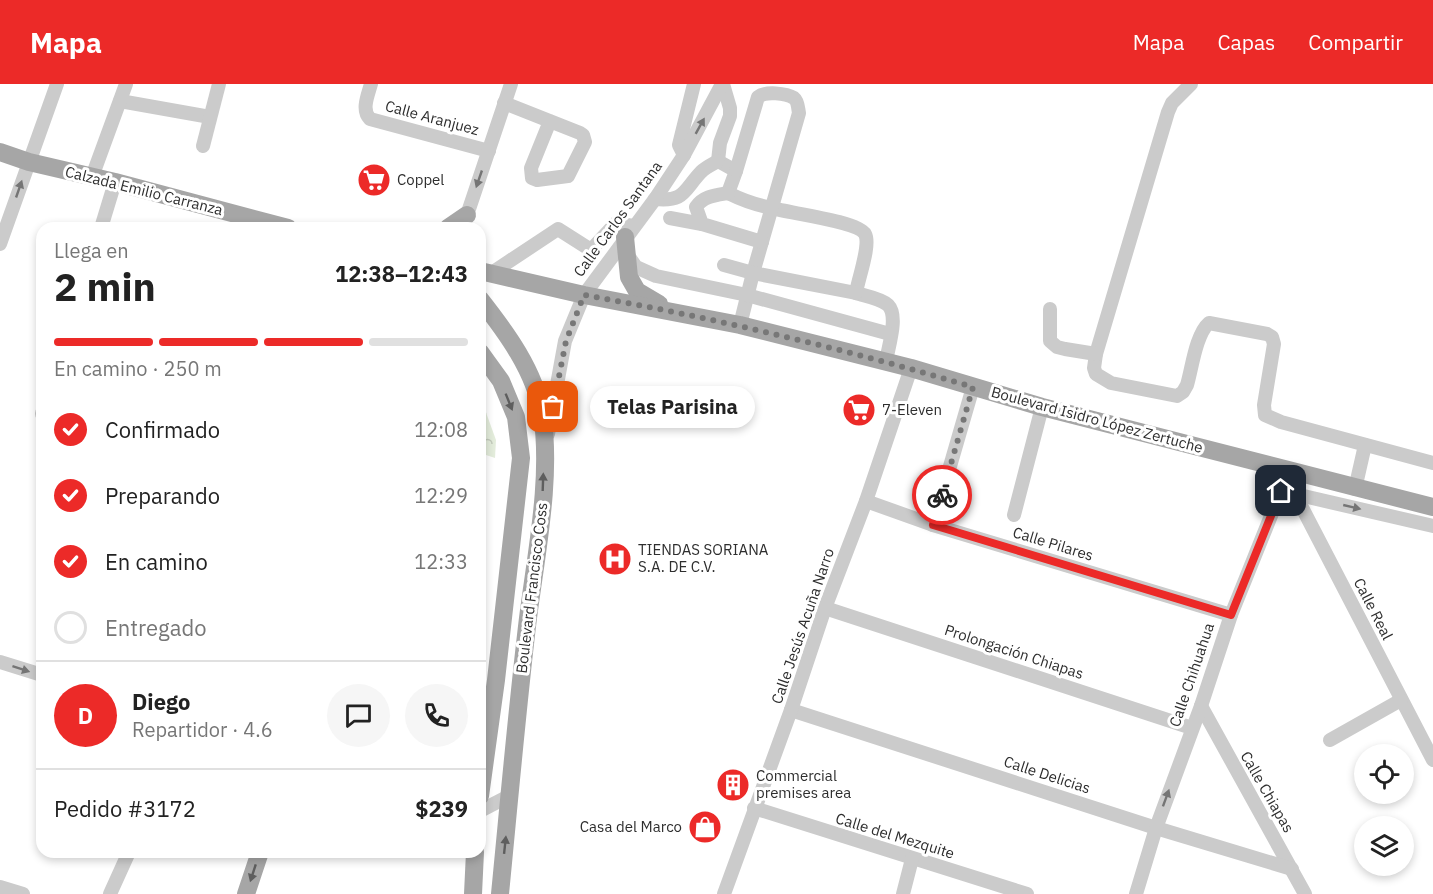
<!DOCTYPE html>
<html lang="es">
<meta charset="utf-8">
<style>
:root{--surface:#fff;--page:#f6f6f6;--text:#222;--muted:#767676;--line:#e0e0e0;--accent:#ec2a28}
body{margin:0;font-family:"IBM Plex Sans",sans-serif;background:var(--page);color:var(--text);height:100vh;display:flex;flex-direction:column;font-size:22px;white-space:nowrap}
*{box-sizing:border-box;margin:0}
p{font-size:20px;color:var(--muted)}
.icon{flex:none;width:33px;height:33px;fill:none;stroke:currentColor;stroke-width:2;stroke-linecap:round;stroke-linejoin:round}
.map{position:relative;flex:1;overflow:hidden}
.sheet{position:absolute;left:36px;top:138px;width:450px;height:636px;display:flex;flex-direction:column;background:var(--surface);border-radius:18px;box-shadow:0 3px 9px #0003}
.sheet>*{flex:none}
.controls{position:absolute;left:1354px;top:660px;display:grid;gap:12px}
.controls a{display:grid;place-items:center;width:60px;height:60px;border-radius:50%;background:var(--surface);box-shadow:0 3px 9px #0003;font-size:30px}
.pin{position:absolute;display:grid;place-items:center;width:51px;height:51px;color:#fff;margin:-26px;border-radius:12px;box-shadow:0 3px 9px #0006}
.courier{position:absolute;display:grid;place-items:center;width:60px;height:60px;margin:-30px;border:4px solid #ec2a28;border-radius:50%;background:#fff;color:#222;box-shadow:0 2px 8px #0007}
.bubble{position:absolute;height:42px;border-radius:21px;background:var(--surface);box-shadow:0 3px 9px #0003;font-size:20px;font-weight:800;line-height:42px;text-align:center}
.headline em{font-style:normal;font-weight:800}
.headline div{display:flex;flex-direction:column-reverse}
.headline{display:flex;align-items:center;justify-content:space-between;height:102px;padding:0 18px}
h1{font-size:39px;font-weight:800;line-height:45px}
.bar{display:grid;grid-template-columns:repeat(4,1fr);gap:9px 6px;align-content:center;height:72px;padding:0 18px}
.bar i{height:8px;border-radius:4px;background:var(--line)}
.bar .current{background:var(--accent)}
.bar p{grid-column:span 4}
.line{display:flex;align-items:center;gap:15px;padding:0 18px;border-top:2px solid var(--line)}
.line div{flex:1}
.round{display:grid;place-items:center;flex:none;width:63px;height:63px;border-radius:32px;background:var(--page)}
ol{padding:0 18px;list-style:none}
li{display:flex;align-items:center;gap:18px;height:66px}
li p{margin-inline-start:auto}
li .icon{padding:6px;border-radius:50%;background:var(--accent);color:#fff;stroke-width:4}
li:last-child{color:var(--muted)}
li i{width:33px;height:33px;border:3px solid var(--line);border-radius:50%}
header{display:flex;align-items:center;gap:36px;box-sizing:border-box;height:84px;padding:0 30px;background:var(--accent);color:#fff}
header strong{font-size:28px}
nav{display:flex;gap:33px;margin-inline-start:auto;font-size:21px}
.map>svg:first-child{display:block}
.park{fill:url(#park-crowns)}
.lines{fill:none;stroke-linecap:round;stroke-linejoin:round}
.path{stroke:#cbcbcb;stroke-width:2;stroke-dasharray:3 3;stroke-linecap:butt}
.minor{stroke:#cbcbcb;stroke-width:14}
.major{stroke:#a6a6a6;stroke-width:18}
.oneway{fill:#757575}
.oneway2{fill:#5e5e5e}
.done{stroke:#777;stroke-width:6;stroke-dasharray:0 10.8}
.route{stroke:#ec2a28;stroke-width:8}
.labels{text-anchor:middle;stroke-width:6;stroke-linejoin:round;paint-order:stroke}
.street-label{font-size:15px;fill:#2e2e2e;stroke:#fff}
.poi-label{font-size:15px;fill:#2e2e2e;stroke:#fff;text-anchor:start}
</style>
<header>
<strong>Mapa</strong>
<nav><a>Mapa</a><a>Capas</a><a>Compartir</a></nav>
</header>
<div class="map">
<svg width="1433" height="810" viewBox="0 0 1433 810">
<defs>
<pattern id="park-crowns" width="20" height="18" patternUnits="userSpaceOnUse" patternTransform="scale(1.5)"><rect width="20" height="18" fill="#e3ecdb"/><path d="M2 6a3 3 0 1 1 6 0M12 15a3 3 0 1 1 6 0" fill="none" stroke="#c3cbbc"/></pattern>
</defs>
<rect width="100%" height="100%" fill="#fff"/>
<!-- park -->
<polygon class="park" points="480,312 496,356 495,374 480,369"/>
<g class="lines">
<!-- path -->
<polyline class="path" points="331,144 333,140 347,144"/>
<!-- minor -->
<g class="minor">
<path d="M371 0C368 11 361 26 370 35L489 67"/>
<path d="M1191 0 1172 19 1168 28 1096 270 1094 284 1096 290 1111 299 1177 312 1183 308 1187 301C1192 284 1196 250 1209 239L1267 250 1272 253 1274 260 1264 321 1265 331 1281 338 1433 379"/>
<polyline points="120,17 210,33"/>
<polyline points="504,19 580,49 583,51 585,58 568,92 537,96 532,94 531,84 550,37"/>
<polyline points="203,62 219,0"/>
<polyline points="684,71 679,61 694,0"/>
<path d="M718 77 736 87 728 109C742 116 756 121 772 124 788 129 858 137 865 150 871 161 858 195 856 209 865 212 880 214 888 221 899 232 888 263 886 278"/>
<polyline points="718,77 720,59 730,32 730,24 723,0"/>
<path d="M736 87 758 13C765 7 786 9 794 14 798 17 798 24 799 29L753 189 740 241"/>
<polyline points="92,93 126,0"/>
<path d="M728 109C716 111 703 112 696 123L702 140 762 158"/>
<path d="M655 115C685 118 683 107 701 88 706 83 713 80 718 77"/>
<polyline points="670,134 702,140"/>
<polyline points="464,140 511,0"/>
<polyline points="101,144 115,98"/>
<polyline points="0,160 57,0"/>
<polyline points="627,170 636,183 656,192 747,211 890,250"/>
<polyline points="724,181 753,189 856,209"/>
<polyline points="490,190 558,145 591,166 616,139 633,142"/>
<polyline points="1050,225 1050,257 1057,263 1065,265 1096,270"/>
<polyline points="42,330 42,329"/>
<polyline points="548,350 565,257 584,211 655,115 684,71 722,0"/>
<polyline points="1289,387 1295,410 1433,676"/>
<polyline points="1355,405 1365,361"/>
<polyline points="1295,410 1433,442"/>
<polyline points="866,417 933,441 1231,531"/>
<polyline points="1014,431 1042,323"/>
<polyline points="933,441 973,303"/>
<polyline points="825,524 1192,644"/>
<polyline points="0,578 42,591"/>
<polyline points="1201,622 1305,810"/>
<polyline points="791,626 1156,744 1292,785"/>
<polyline points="1330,656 1401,616"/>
<polyline points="754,724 1027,810"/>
<polyline points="480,727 509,712"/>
<polyline points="0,803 23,810"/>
<polyline points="110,810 129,768"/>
<polyline points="724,810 791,626 825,524 866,417 911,284"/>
<polyline points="903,810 912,775"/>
<polyline points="1136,810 1156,744 1201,622 1231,531 1289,387"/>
</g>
<!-- major -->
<g class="major">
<polyline points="0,68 29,78 115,98 288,144"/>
<polyline points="448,144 467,131"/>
<polyline points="625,153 629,193 637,207 659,220"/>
<polyline points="480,187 584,211 740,241 911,284 1042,323 1433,423"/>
<path d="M480 215C506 248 535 287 542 330 552 393 536 470 528 534 517 626 509 718 500 810"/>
<polyline points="480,268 501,297 516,333 521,374 496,596 480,712"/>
<polyline points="246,810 260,768"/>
<polyline points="473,810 475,768"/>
</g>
</g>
<!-- one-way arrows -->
<defs><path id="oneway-solid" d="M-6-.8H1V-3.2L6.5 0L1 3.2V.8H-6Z" transform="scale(1.5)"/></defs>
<g class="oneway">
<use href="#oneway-solid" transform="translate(700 42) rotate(-61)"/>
<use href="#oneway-solid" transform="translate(479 95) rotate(109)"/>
<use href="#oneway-solid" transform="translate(19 105) rotate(-71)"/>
<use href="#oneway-solid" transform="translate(1352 423) rotate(13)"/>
<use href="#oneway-solid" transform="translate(21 585) rotate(18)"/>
<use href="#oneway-solid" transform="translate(1166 714) rotate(-70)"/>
</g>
<g class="oneway2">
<use href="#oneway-solid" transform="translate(509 318) rotate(68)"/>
<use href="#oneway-solid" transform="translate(543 398) rotate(-88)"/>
<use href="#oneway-solid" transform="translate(505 761) rotate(-84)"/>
<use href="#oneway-solid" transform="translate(253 789) rotate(108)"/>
</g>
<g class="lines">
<!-- done -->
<path class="done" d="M553 323 566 257 584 211C715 234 845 265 973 303L942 411"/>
<!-- route -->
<polyline class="route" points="942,411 933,441 1231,531 1281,407"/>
</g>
<!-- icons -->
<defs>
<g id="supermarket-disc" transform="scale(1.725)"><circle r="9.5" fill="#ec2a28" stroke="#fff"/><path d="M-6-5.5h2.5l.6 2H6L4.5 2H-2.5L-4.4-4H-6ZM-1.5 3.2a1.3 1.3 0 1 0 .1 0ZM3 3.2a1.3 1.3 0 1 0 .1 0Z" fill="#fff"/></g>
<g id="hospital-disc" transform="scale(1.725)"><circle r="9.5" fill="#ec2a28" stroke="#fff"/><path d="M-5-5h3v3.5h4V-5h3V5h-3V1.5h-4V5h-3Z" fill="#fff"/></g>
<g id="building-disc" transform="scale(1.725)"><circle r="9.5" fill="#ec2a28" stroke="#fff"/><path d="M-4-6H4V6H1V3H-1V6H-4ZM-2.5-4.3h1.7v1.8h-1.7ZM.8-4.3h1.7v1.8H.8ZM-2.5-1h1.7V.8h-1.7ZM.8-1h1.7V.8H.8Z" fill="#fff"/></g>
<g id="shop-disc" transform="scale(1.725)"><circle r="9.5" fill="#ec2a28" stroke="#fff"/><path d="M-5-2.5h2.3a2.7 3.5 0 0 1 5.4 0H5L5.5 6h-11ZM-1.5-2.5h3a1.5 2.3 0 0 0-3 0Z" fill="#fff"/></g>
</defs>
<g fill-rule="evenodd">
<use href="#supermarket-disc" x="374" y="96"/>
<use href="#supermarket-disc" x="859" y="326"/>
<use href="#hospital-disc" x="615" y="475"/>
<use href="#building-disc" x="733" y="701"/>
<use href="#shop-disc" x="705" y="743"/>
</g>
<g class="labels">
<!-- street labels -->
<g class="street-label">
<text transform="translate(432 34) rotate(15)" y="5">Calle Aranjuez</text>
<text transform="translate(144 107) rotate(14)" y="5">Calzada Emilio Carranza</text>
<text transform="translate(618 135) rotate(-54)" y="5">Calle Carlos Santana</text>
<text transform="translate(1097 336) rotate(15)" y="5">Boulevard Isidro López Zertuche</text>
<text transform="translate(1053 460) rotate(17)" y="5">Calle Pilares</text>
<text transform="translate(532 504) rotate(-83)" y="5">Boulevard Francisco Coss</text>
<text transform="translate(1373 525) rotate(63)" y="5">Calle Real</text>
<text transform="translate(803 542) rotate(-71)" y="5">Calle Jesús Acuña Narro</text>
<text transform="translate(1014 568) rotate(18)" y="5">Prolongación Chiapas</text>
<text transform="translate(1192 591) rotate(-71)" y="5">Calle Chihuahua</text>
<text transform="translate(1047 691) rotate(18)" y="5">Calle Delicias</text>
<text transform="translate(1267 708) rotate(60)" y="5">Calle Chiapas</text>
<text transform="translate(895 752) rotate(17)" y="5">Calle del Mezquite</text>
</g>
<!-- poi labels -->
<g class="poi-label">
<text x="397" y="101">Coppel</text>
<text x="882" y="331">7-Eleven</text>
<text x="638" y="471">TIENDAS SORIANA<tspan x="638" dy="17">S.A. DE C.V.</tspan></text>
<text x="756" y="697">Commercial<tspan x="756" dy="17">premises area</tspan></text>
<text x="682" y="748" text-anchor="end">Casa del Marco</text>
</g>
</g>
</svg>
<div class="controls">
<a><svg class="icon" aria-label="locate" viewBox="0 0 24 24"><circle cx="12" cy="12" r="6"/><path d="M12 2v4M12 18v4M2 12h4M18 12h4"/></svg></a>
<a><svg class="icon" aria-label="layers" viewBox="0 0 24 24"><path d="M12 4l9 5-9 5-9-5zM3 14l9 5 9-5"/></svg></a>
</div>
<div class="pin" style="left:553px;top:323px;background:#ea580c"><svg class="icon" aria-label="bag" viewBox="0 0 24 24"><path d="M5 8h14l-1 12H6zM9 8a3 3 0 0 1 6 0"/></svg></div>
<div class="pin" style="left:1281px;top:407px;background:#1f2937"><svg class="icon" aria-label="home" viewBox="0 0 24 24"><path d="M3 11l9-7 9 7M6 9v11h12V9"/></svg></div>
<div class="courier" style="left:942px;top:411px"><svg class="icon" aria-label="bike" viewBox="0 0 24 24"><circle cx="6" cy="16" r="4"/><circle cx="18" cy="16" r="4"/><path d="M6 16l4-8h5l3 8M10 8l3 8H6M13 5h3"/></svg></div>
<div class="bubble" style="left:590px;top:302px;width:165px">Telas Parisina</div>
<section class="sheet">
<div class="headline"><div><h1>2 min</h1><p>Llega en</p></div><em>12:38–12:43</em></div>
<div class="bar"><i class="current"></i><i class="current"></i><i class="current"></i><i></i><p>En camino · 250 m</p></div>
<ol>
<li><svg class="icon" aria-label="check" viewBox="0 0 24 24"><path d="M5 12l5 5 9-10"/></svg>Confirmado<p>12:08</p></li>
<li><svg class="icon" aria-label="check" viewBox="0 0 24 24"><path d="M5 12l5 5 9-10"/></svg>Preparando<p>12:29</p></li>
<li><svg class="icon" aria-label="check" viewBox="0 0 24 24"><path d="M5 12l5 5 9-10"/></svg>En camino<p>12:33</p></li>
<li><i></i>Entregado</li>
</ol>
<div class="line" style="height:108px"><b class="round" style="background:var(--accent);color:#fff">D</b><div><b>Diego</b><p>Repartidor · 4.6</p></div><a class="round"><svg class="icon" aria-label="chat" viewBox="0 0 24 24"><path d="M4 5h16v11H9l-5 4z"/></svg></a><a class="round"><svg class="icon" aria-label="phone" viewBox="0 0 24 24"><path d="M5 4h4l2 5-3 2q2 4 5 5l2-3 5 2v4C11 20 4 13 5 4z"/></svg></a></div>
<div class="line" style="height:78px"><div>Pedido #3172</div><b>$239</b></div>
</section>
</div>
